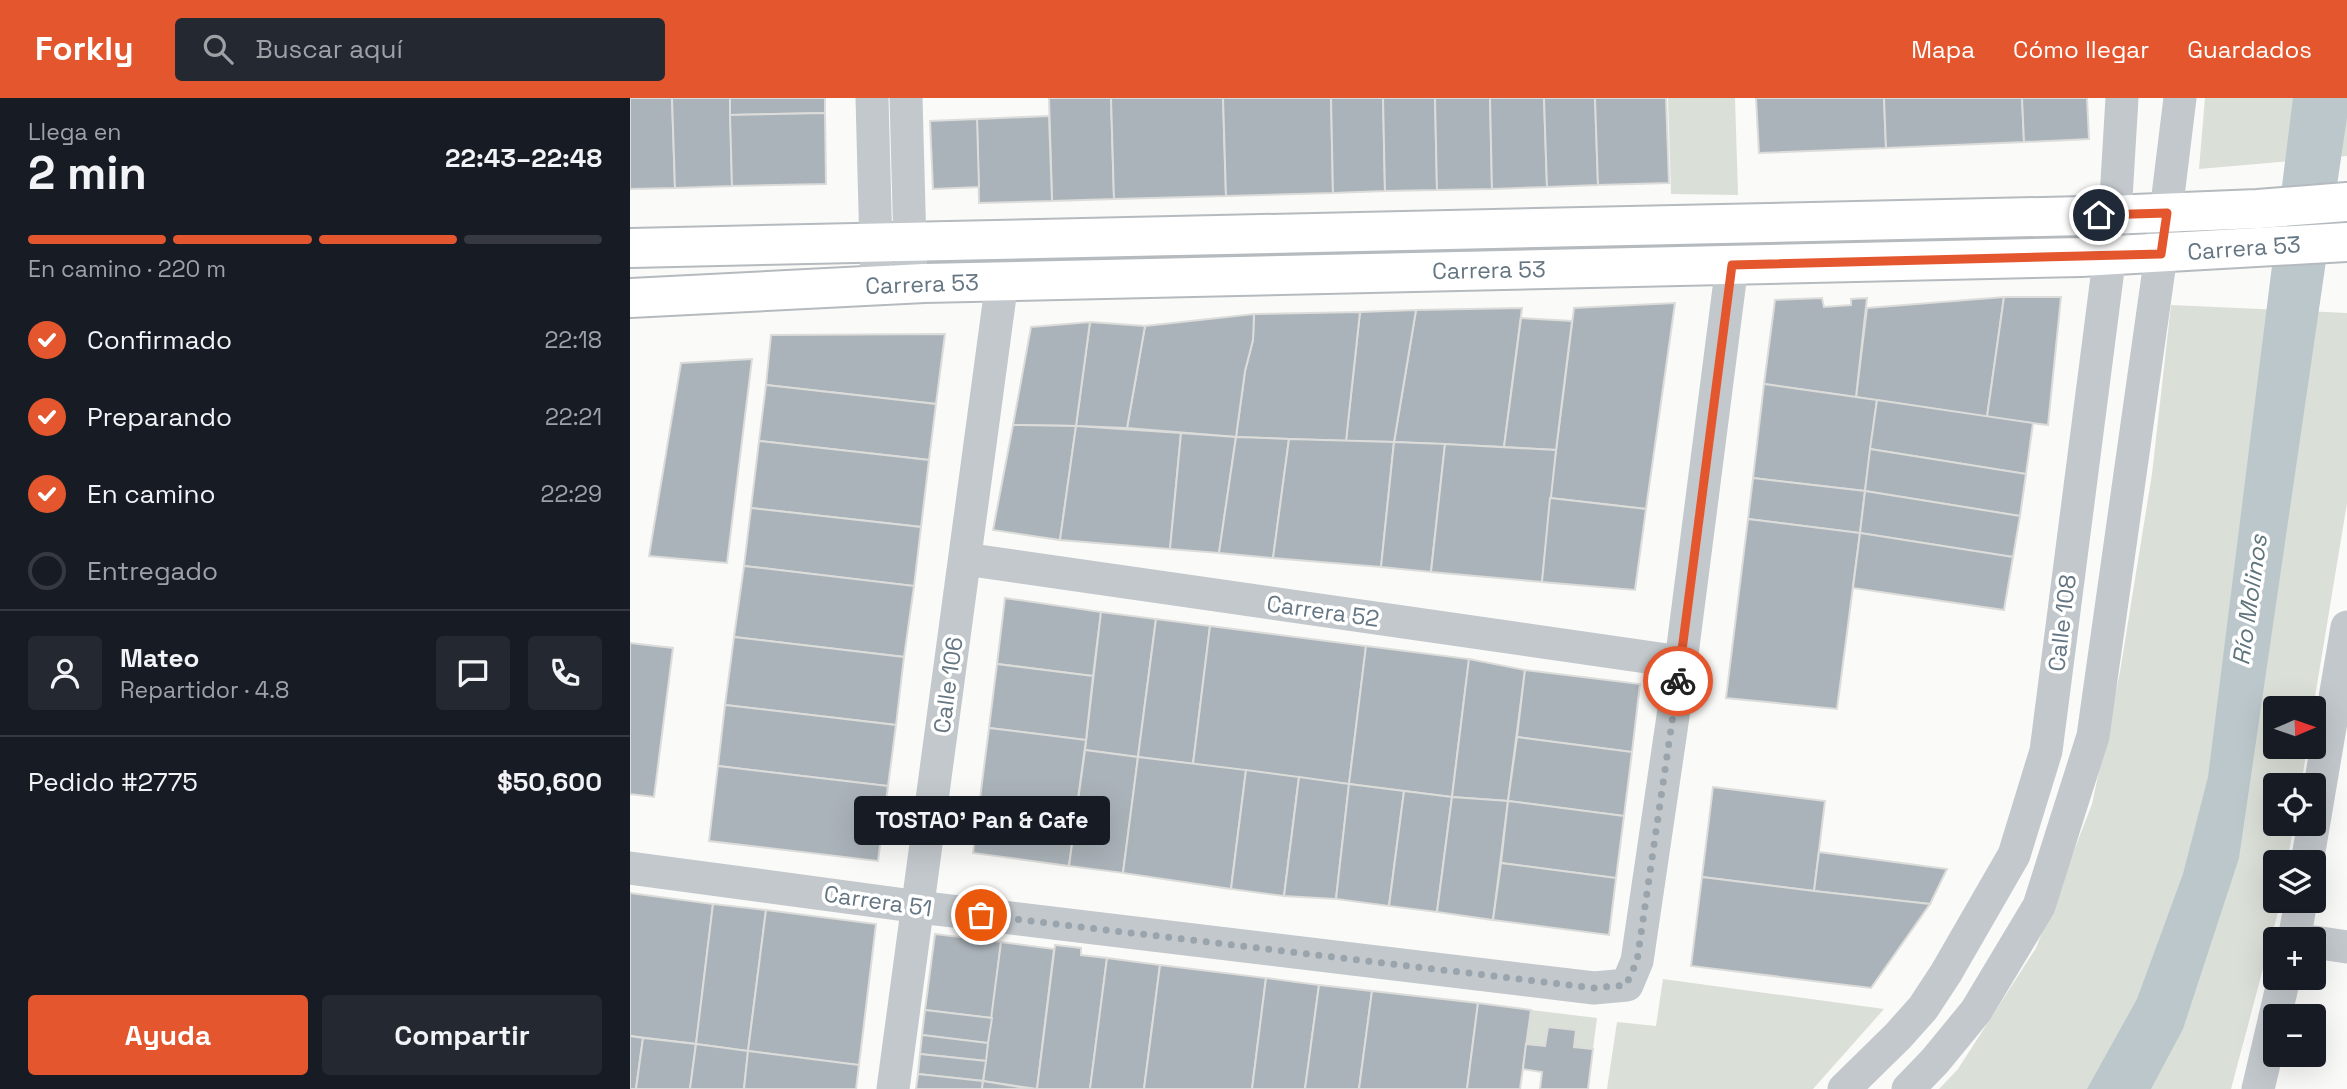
<!DOCTYPE html>
<html lang="es">
<meta charset="utf-8">
<style>
:root{--surface:#171b24;--page:#242831;--text:#f1f3f6;--muted:#9ea1a6;--line:#363941;--accent:#e4572e}
body{margin:0;font-family:"Space Grotesk",sans-serif;background:var(--page);color:var(--text);height:100vh;display:flex;flex-direction:column;font-size:26px;white-space:nowrap}
*{box-sizing:border-box;margin:0}
p{font-size:23px;color:var(--muted)}
.icon{flex:none;width:38px;height:38px;fill:none;stroke:currentColor;stroke-width:2;stroke-linecap:round;stroke-linejoin:round}
.map{position:relative;flex:1;overflow:hidden}
.side{display:flex;flex-direction:column;background:var(--surface);width:630px}
.side>*{flex:none}
.needle{width:46px;rotate:88deg}
.buttons{position:absolute;left:1633px;top:598px;display:grid;gap:14px}
.buttons a{display:grid;place-items:center;width:63px;height:63px;border-radius:7px;background:var(--surface);box-shadow:0 7px 28px #0002;font-size:35px}
.pin{position:absolute;display:grid;place-items:center;width:60px;height:60px;color:#fff;margin:-30px;border:4px solid #fff;border-radius:50%;box-shadow:0 2px 7px #0007}
.courier{position:absolute;display:grid;place-items:center;width:70px;height:70px;margin:-35px;border:5px solid #e4572e;border-radius:50%;background:#fff;color:#222;box-shadow:0 2px 9px #0007}
.bubble{position:absolute;height:49px;border-radius:7px;background:var(--surface);box-shadow:0 7px 28px #0002;font-size:23px;font-weight:600;line-height:49px;text-align:center}
.summary em{font-style:normal;font-weight:600}
.summary div{display:flex;flex-direction:column-reverse}
.summary{display:flex;align-items:center;justify-content:space-between;height:119px;padding:0 28px}
h1{font-size:46px;font-weight:600;line-height:52px}
.bar{display:grid;grid-template-columns:repeat(4,1fr);gap:10px 7px;align-content:center;height:84px;padding:0 28px}
.bar i{height:9px;border-radius:5px;background:var(--line)}
.bar .current{background:var(--accent)}
.bar p{grid-column:span 4}
.line{display:flex;align-items:center;gap:18px;padding:0 28px;border-top:2px solid var(--line)}
.line div{flex:1}
.round{display:grid;place-items:center;flex:none;width:74px;height:74px;border-radius:7px;background:var(--page)}
ol{padding:0 28px;list-style:none}
li{display:flex;align-items:center;gap:21px;height:77px}
li p{margin-inline-start:auto}
li .icon{padding:7px;border-radius:50%;background:var(--accent);color:#fff;stroke-width:4}
li:last-child{color:var(--muted)}
li i{width:38px;height:38px;border:4px solid var(--line);border-radius:50%}
.primary-button{display:flex;gap:14px;margin-top:auto;padding:14px 28px}
.primary-button a{flex:1;height:80px;border-radius:7px;background:var(--accent);color:#fff;font-size:28px;font-weight:600;line-height:80px;text-align:center}
.primary-button a+a{background:var(--page);color:var(--text)}
header{display:flex;align-items:center;gap:42px;box-sizing:border-box;height:98px;padding:0 35px;background:var(--accent);color:#fff}
header strong{font-size:33px}
nav{display:flex;gap:38px;margin-inline-start:auto;font-size:24px}
.search{width:490px;height:63px;background:var(--page);display:flex;align-items:center;gap:18px;box-sizing:border-box;padding:0 24px;border-radius:7px;color:var(--muted);font-size:26px}
main{display:flex;flex:1;min-height:0}
.map>svg:first-child{display:block}
.green{fill:#dadfd7}
.water{fill:#bbc7cb}
.building{fill:#aab3b9;stroke:#dcdcda;stroke-width:2}
.lines{fill:none;stroke-linecap:round;stroke-linejoin:round}
.major-casing{stroke:#b5babe;stroke-width:42}
.minor{stroke:#c3c8cc;stroke-width:33}
.major{stroke:#fff;stroke-width:38}
.done{stroke:#99a4ac;stroke-width:7;stroke-dasharray:0 12.6}
.route{stroke:#e4572e;stroke-width:9}
.labels{text-anchor:middle;stroke-width:7;stroke-linejoin:round;paint-order:stroke}
.street-label{font-size:23px;fill:#657683;stroke:#fff}
.water-label{font-size:24px;font-style:italic;fill:#60757c;stroke:#fff}
</style>
<header>
<strong>Forkly</strong>
<div class="search"><svg class="icon" aria-label="search" viewBox="0 0 24 24"><circle cx="10" cy="10" r="6"/><path d="M15 15l6 6"/></svg>Buscar aquí</div>
<nav><a>Mapa</a><a>Cómo llegar</a><a>Guardados</a></nav>
</header>
<main>
<section class="side">
<div class="summary"><div><h1>2 min</h1><p>Llega en</p></div><em>22:43–22:48</em></div>
<div class="bar"><i class="current"></i><i class="current"></i><i class="current"></i><i></i><p>En camino · 220 m</p></div>
<ol>
<li><svg class="icon" aria-label="check" viewBox="0 0 24 24"><path d="M5 12l5 5 9-10"/></svg>Confirmado<p>22:18</p></li>
<li><svg class="icon" aria-label="check" viewBox="0 0 24 24"><path d="M5 12l5 5 9-10"/></svg>Preparando<p>22:21</p></li>
<li><svg class="icon" aria-label="check" viewBox="0 0 24 24"><path d="M5 12l5 5 9-10"/></svg>En camino<p>22:29</p></li>
<li><i></i>Entregado</li>
</ol>
<div class="line" style="height:126px"><a class="round"><svg class="icon" aria-label="person" viewBox="0 0 24 24"><circle cx="12" cy="8" r="4"/><path d="M4 21q1-7 8-7t8 7"/></svg></a><div><b>Mateo</b><p>Repartidor · 4.8</p></div><a class="round"><svg class="icon" aria-label="chat" viewBox="0 0 24 24"><path d="M4 5h16v11H9l-5 4z"/></svg></a><a class="round"><svg class="icon" aria-label="phone" viewBox="0 0 24 24"><path d="M5 4h4l2 5-3 2q2 4 5 5l2-3 5 2v4C11 20 4 13 5 4z"/></svg></a></div>
<div class="line" style="height:91px"><div>Pedido #2775</div><b>$50,600</b></div>
<div class="primary-button"><a>Ayuda</a><a>Compartir</a></div>
</section>
<div class="map">
<svg width="1717" height="991" viewBox="0 0 1717 991">
<rect width="100%" height="100%" fill="#fafaf8"/>
<!-- green -->
<g class="green">
<polygon points="1038,0 1105,0 1108,97 1041,96"/>
<polygon points="1575,0 1717,0 1717,58 1569,71"/>
<polygon points="1541,207 1717,215 1717,405 1683,611 1645,611 1645,649 1677,649 1671,688 1645,688 1645,726 1664,726 1657,765 1645,765 1645,803 1651,803 1601,991 1309,991 1328,971 1406,850 1462,706 1490,574 1522,376"/>
<polygon points="1033,881 1254,911 1183,991 977,991 987,924 1026,928"/>
<polygon points="901,912 967,920 963,951 944,949 946,932 918,929 915,948 896,946"/>
</g>
<!-- water -->
<polygon class="water" points="1663,0 1717,0 1717,19 1609,760 1553,931 1521,991 1457,991 1507,901 1553,776 1578,679"/>
<!-- building -->
<g class="building">
<polygon points="0,0 42,0 45,90 0,91"/>
<polygon points="42,0 100,0 102,88 45,90"/>
<polygon points="100,0 195,0 195,15 100,17"/>
<polygon points="419,0 481,0 484,101 422,103"/>
<polygon points="481,0 593,0 596,98 484,101"/>
<polygon points="593,0 701,0 703,95 596,98"/>
<polygon points="701,0 753,0 755,93 703,95"/>
<polygon points="753,0 805,0 807,92 755,93"/>
<polygon points="805,0 860,0 862,91 807,92"/>
<polygon points="860,0 914,0 917,89 862,91"/>
<polygon points="914,0 965,0 968,87 917,89"/>
<polygon points="965,0 1036,0 1039,85 968,87"/>
<polygon points="1126,0 1254,0 1256,50 1129,55"/>
<polygon points="1254,0 1392,0 1394,44 1256,50"/>
<polygon points="1392,0 1457,0 1459,41 1394,44"/>
<polygon points="195,15 196,86 102,88 100,17"/>
<polygon points="419,18 422,103 349,105 347,21"/>
<polygon points="347,21 349,89 303,91 300,23"/>
<polygon points="1374,199 1357,319 1226,299 1237,210"/>
<polygon points="1374,199 1431,199 1418,327 1357,319"/>
<polygon points="1192,200 1194,209 1221,207 1221,201 1237,200 1226,299 1134,286 1145,202"/>
<polygon points="1045,205 1016,411 920,400 944,210"/>
<polygon points="892,210 874,349 764,344 786,212"/>
<polygon points="786,212 764,344 716,343 730,214"/>
<polygon points="730,214 716,343 606,339 615,273 623,242 624,216"/>
<polygon points="624,216 623,242 615,273 606,339 497,330 515,228"/>
<polygon points="891,220 942,223 926,352 874,349"/>
<polygon points="460,224 515,228 497,330 446,328"/>
<polygon points="460,224 446,328 383,327 401,229"/>
<polygon points="315,236 306,306 136,287 141,237"/>
<polygon points="122,261 97,465 19,458 51,265"/>
<polygon points="1134,286 1247,302 1235,393 1123,380"/>
<polygon points="136,287 306,306 299,362 129,343"/>
<polygon points="1247,302 1403,325 1396,376 1240,351"/>
<polygon points="383,327 446,328 430,442 363,432"/>
<polygon points="446,328 551,335 540,451 430,442"/>
<polygon points="551,335 606,339 589,455 540,451"/>
<polygon points="606,339 659,341 643,460 589,455"/>
<polygon points="659,341 764,344 751,469 643,460"/>
<polygon points="129,343 299,362 291,429 121,410"/>
<polygon points="764,344 815,346 801,474 751,469"/>
<polygon points="815,346 926,352 912,484 801,474"/>
<polygon points="1240,351 1396,376 1390,418 1235,393"/>
<polygon points="1123,380 1235,393 1230,435 1118,421"/>
<polygon points="1235,393 1390,418 1383,459 1230,435"/>
<polygon points="920,400 1016,411 1005,492 912,484"/>
<polygon points="121,410 291,429 284,488 114,468"/>
<polygon points="1118,421 1230,435 1207,611 1096,600"/>
<polygon points="1230,435 1383,459 1374,512 1223,490"/>
<polygon points="114,468 284,488 274,559 104,539"/>
<polygon points="375,500 471,514 463,578 367,566"/>
<polygon points="471,514 526,521 508,659 455,652"/>
<polygon points="526,521 580,528 563,666 508,659"/>
<polygon points="580,528 736,548 719,686 563,666"/>
<polygon points="104,539 274,559 266,627 95,607"/>
<polygon points="0,545 43,550 24,699 0,696"/>
<polygon points="736,548 839,561 822,699 719,686"/>
<polygon points="839,561 895,572 878,703 822,699"/>
<polygon points="367,566 463,578 456,642 359,630"/>
<polygon points="895,572 1010,586 1002,654 887,639"/>
<polygon points="95,607 266,627 258,688 88,668"/>
<polygon points="359,630 456,642 439,768 343,755"/>
<polygon points="887,639 1002,654 994,718 878,703"/>
<polygon points="455,652 508,659 493,775 439,768"/>
<polygon points="508,659 616,672 601,791 493,775"/>
<polygon points="88,668 258,688 248,763 79,743"/>
<polygon points="616,672 669,679 654,798 601,791"/>
<polygon points="669,679 719,686 706,801 654,798"/>
<polygon points="719,686 774,693 759,808 706,801"/>
<polygon points="1083,689 1195,703 1184,793 1072,779"/>
<polygon points="774,693 822,699 807,814 759,808"/>
<polygon points="822,699 878,703 863,822 807,814"/>
<polygon points="878,703 994,718 986,780 871,765"/>
<polygon points="1189,754 1317,771 1300,806 1184,793"/>
<polygon points="871,765 986,780 979,837 863,822"/>
<polygon points="1072,779 1184,793 1300,806 1241,890 1061,868"/>
<polygon points="0,795 83,806 66,946 0,938"/>
<polygon points="83,806 136,812 118,953 66,946"/>
<polygon points="136,812 246,826 229,967 118,953"/>
<polygon points="305,836 371,844 362,920 295,912"/>
<polygon points="371,844 424,851 407,991 353,983"/>
<polygon points="425,847 451,850 451,857 477,860 460,991 407,991"/>
<polygon points="477,860 530,867 514,991 460,991"/>
<polygon points="530,867 636,880 622,991 514,991"/>
<polygon points="636,880 689,887 675,991 622,991"/>
<polygon points="689,887 742,893 729,991 675,991"/>
<polygon points="742,893 848,905 837,991 729,991"/>
<polygon points="848,905 901,912 890,991 837,991"/>
<polygon points="295,912 362,920 358,945 292,937"/>
<polygon points="918,929 946,932 944,949 963,951 958,991 910,991 912,974 893,971 896,946 915,948"/>
<polygon points="292,937 358,945 356,963 290,956"/>
<polygon points="0,938 13,940 6,991 0,991"/>
<polygon points="13,940 66,946 60,991 6,991"/>
<polygon points="66,946 118,953 114,991 60,991"/>
<polygon points="118,953 229,967 226,991 114,991"/>
<polygon points="290,956 356,963 353,983 288,976"/>
<polygon points="288,976 353,983 352,991 286,991"/>
<polygon points="353,983 401,991 352,991"/>
</g>
<g class="lines">
<!-- major casing -->
<g class="major-casing">
<g id="major">
<polyline points="0,150 1454,118 1628,111 1717,104"/>
<polyline points="0,200 294,185 1451,159 1717,144"/>
</g>
</g>
<!-- minor -->
<g class="minor">
<polyline points="242,0 247,187"/>
<polyline points="276,0 281,185"/>
<polyline points="335,461 1051,564"/>
<polyline points="1677,765 1717,529"/>
<polyline points="0,770 305,811 964,890 997,887 1007,863 1051,564 1102,167"/>
<polyline points="1664,842 1671,803"/>
<polyline points="1684,844 1717,849"/>
<polyline points="1645,919 1654,880"/>
<polyline points="263,991 372,183"/>
<polyline points="1214,991 1268,938 1293,910 1316,875 1384,757 1416,653 1485,117 1492,0"/>
<polyline points="1278,991 1305,963 1346,913 1409,808 1463,638 1529,171 1550,0"/>
<polyline points="1628,991 1645,919"/>
</g>
<!-- major -->
<use href="#major" class="major"/>
</g>
<g class="lines">
<!-- done -->
<polyline class="done" points="351,817 964,890 996,887 1007,863 1048,583"/>
<!-- route -->
<polyline class="route" points="1048,583 1102,167 1531,156 1537,115 1469,117"/>
</g>
<g class="labels">
<!-- street labels -->
<g class="street-label">
<text transform="translate(1614 150) rotate(-4)" y="8">Carrera 53</text>
<text transform="translate(859 172) rotate(-1)" y="8">Carrera 53</text>
<text transform="translate(292 186) rotate(-2)" y="8">Carrera 53</text>
<text transform="translate(693 513) rotate(8)" y="8">Carrera 52</text>
<text transform="translate(1432 525) rotate(-83)" y="8">Calle 108</text>
<text transform="translate(318 587) rotate(-82)" y="8">Calle 106</text>
<text transform="translate(248 803) rotate(8)" y="8">Carrera 51</text>
</g>
<!-- water labels -->
<g class="water-label">
<text transform="translate(1620 502) rotate(-82)" y="8">Río Molinos</text>
</g>
</g>
</svg>
<div class="buttons">
<a><svg class="needle" viewBox="-14 -14 28 28"><path d="M0-13l5 13h-10z" fill="#e53935"/><path d="M0 13l5-13h-10z" fill="#9ea1a6"/></svg></a>
<a><svg class="icon" aria-label="locate" viewBox="0 0 24 24"><circle cx="12" cy="12" r="6"/><path d="M12 2v4M12 18v4M2 12h4M18 12h4"/></svg></a>
<a><svg class="icon" aria-label="layers" viewBox="0 0 24 24"><path d="M12 4l9 5-9 5-9-5zM3 14l9 5 9-5"/></svg></a>
<a>+</a>
<a>−</a>
</div>
<div class="pin" style="left:351px;top:817px;background:#ea580c"><svg class="icon" aria-label="bag" viewBox="0 0 24 24"><path d="M5 8h14l-1 12H6zM9 8a3 3 0 0 1 6 0"/></svg></div>
<div class="pin" style="left:1469px;top:117px;background:#1f2937"><svg class="icon" aria-label="home" viewBox="0 0 24 24"><path d="M3 11l9-7 9 7M6 9v11h12V9"/></svg></div>
<div class="courier" style="left:1048px;top:583px"><svg class="icon" aria-label="bike" viewBox="0 0 24 24"><circle cx="6" cy="16" r="4"/><circle cx="18" cy="16" r="4"/><path d="M6 16l4-8h5l3 8M10 8l3 8H6M13 5h3"/></svg></div>
<div class="bubble" style="left:224px;top:698px;width:256px">TOSTAO' Pan &amp; Cafe</div>
</div>
</main>
